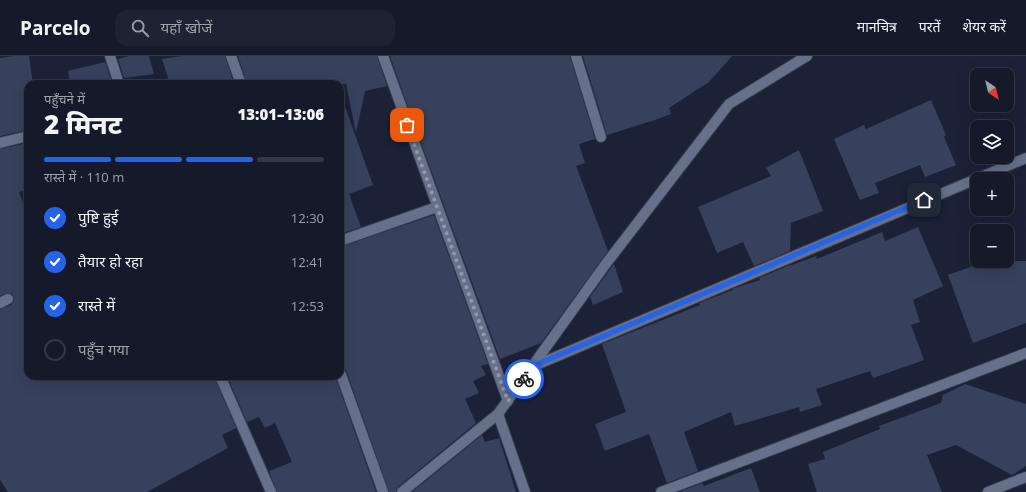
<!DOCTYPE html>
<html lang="hi">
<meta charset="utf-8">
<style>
:root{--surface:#141a2a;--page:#1d2332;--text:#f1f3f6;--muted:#9da1a8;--line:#333847;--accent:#2563eb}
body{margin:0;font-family:"Open Sans","Noto Sans Devanagari",sans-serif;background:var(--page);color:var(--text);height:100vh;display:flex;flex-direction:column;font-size:15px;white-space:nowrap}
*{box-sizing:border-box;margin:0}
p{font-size:13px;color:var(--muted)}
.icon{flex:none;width:22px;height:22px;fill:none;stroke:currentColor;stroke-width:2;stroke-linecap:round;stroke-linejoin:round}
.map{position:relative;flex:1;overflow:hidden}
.details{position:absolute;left:24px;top:24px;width:320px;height:300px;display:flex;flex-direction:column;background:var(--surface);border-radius:12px;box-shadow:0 4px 16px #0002,0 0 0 1px var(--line)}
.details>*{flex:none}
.needle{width:26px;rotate:145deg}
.tools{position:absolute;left:970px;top:12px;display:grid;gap:8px}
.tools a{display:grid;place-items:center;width:44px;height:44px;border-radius:8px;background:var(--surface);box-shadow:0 4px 16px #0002,0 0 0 1px var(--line);font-size:20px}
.pin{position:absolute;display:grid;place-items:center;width:34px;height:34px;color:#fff;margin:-17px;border-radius:8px;box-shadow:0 2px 6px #0006}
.courier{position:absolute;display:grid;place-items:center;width:40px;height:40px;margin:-20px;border:3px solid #2563eb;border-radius:50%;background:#fff;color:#222;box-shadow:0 1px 5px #0007}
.overview em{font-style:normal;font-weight:800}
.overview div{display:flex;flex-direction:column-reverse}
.overview{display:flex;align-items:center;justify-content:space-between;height:68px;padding:0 20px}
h1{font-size:26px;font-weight:800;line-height:30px}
.bar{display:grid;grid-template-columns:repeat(4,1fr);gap:6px 4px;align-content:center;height:48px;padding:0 20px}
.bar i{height:5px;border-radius:3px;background:var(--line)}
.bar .current{background:var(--accent)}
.bar p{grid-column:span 4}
ol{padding:0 20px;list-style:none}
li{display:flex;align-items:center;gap:12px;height:44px}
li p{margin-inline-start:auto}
li .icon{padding:4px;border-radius:50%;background:var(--accent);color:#fff;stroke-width:4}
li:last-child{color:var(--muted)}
li i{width:22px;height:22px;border:2px solid var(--line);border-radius:50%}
header{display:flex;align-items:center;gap:24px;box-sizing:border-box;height:56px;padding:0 20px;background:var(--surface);border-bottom:1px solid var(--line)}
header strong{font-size:19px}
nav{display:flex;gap:22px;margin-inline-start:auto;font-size:14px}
.search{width:280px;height:36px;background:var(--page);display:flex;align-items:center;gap:10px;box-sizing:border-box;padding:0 14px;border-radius:12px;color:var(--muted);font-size:15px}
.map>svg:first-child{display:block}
.building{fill:#37415c}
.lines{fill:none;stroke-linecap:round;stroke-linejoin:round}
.minor-casing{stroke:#373c4e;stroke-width:12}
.minor{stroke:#66708a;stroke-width:10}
.done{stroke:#9399aa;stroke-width:4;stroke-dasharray:0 7.2}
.route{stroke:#2563eb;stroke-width:5}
</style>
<header>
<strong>Parcelo</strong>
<div class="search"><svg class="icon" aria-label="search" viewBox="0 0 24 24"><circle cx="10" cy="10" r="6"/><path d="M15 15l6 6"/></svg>यहाँ खोजें</div>
<nav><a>मानचित्र</a><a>परतें</a><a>शेयर करें</a></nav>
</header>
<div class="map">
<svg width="1026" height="436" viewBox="0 0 1026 436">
<rect width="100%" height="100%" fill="#1b2238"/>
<!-- building -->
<g class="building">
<polygon points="14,0 29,0 33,28 28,28 28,74 0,80 0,2"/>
<polygon points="129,0 149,0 154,18 124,22 118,3"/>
<polygon points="182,0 225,0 234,28 170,28 162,3"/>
<polygon points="238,0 377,0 387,30 365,35 356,77 346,28 247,28"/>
<polygon points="390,0 570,0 595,83 579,88 585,107 576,110 608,195 541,287 500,303 411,59 414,57 410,57"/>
<polygon points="583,0 732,0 709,26 669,52 671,58 655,64 607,79"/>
<polygon points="105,6 111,23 70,28 68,15"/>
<polygon points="931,44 946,79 944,81 956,109 925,121 920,109 875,127 879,137 860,144 834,83 864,69 866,73"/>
<polygon points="343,45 373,129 349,138 361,171 340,178 340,46"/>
<polygon points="28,87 28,133 19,136 28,159 28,320 214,320 236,372 222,379 228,392 147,436 8,436 0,424 0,253 11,249 14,243 12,238 9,237 0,240 0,93"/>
<polygon points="799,94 823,155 791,167 790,195 754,210 743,186 717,197 698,151 771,120 766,112"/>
<polygon points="434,159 488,308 481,310 486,319 473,325 479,337 465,343 476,367 398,431 396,436 389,436 346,314 344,311 340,310 340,191"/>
<polygon points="918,171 943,230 913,244 920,266 911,269 924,304 873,322 870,315 816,333 822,349 800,356 799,351 735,370 731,356 684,376 698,415 667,427 649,378 605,395 595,368 626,356 602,288 700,249 699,247 733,234 732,233 738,231 760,224 759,222 790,209 789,210 816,200 817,203 882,176 885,185"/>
<polygon points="987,205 1026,205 1026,267 973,287 948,219"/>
<polygon points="614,208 623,236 593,249 590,241"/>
<polygon points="227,320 335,320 376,436 277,436 269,415 292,406 275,367 265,372 259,361 247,366"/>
<polygon points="965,328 1026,348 1026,410 1012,419 956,389 927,399 942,436 817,436 808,408 825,403 823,396 880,373 879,370 941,347 943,339"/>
<polygon points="482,379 485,386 499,382 516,436 412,436"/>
<polygon points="751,412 760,436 679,436 702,427 704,430"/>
</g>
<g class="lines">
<!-- minor casing -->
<g class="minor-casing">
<g id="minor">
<polyline points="110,0 119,28"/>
<polyline points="231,0 241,28"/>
<polyline points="383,0 508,345"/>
<polyline points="576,0 601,81"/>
<polyline points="0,87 28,80"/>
<polyline points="340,185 437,151"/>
<polyline points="0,247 8,243"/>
<polyline points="534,310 1026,102"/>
<polyline points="340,316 383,436"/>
<polyline points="220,320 271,436"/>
<polyline points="498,358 525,436"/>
<polyline points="402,436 498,358 605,209 729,48 807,0"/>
<polyline points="661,436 1026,297"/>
<polyline points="988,436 1026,421"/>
</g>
</g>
<!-- minor -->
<use href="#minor" class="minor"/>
</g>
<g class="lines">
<!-- done -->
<polyline class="done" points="407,69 508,345 524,323"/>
<!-- route -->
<polyline class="route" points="524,323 533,310 924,144"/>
</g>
</svg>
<div class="tools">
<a><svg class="needle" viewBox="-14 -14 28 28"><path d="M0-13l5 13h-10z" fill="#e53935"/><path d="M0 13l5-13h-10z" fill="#9da1a8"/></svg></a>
<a><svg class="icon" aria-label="layers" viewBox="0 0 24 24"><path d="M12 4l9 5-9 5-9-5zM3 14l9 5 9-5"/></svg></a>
<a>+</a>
<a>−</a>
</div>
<div class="pin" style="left:407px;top:69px;background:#ea580c"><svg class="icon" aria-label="bag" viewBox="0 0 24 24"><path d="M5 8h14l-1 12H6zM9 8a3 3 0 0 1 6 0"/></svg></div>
<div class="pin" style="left:924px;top:144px;background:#1f2937"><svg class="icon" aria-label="home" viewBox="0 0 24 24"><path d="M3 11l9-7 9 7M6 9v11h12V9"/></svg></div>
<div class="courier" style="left:524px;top:323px"><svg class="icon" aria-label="bike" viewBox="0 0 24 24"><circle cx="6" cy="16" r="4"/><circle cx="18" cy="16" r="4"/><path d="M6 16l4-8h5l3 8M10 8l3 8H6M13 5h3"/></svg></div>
<section class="details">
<div class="overview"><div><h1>2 मिनट</h1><p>पहुँचने में</p></div><em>13:01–13:06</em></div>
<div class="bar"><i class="current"></i><i class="current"></i><i class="current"></i><i></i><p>रास्ते में · 110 m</p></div>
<ol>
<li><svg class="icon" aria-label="check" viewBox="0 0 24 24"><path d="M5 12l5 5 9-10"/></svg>पुष्टि हुई<p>12:30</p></li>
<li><svg class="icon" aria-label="check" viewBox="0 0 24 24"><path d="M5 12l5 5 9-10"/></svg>तैयार हो रहा<p>12:41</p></li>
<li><svg class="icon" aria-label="check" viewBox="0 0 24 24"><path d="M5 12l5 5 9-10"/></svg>रास्ते में<p>12:53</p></li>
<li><i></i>पहुँच गया</li>
</ol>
</section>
</div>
